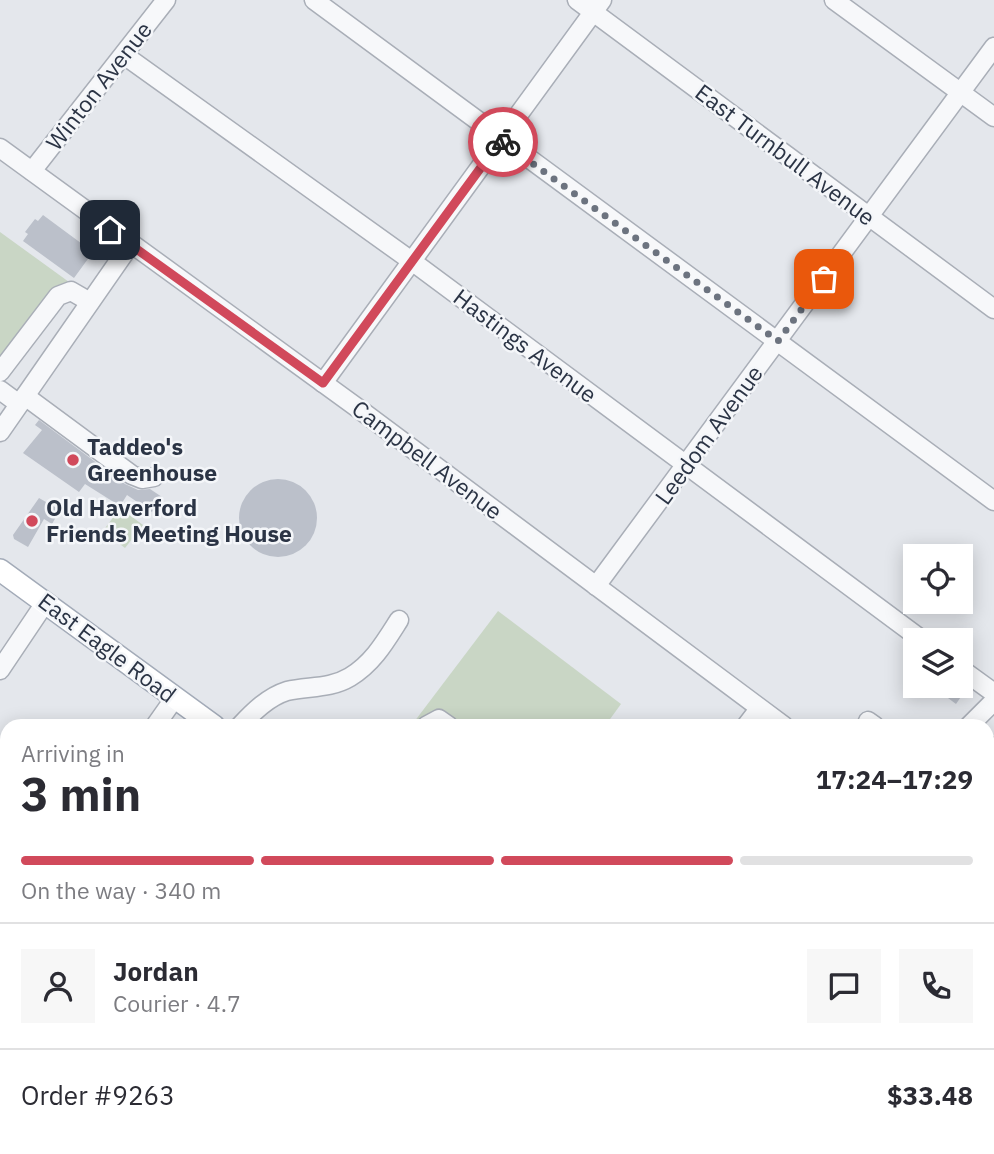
<!DOCTYPE html>
<meta charset="utf-8">
<style>
:root{--surface:#fff;--page:#f7f7f7;--text:#2b2b33;--muted:#7c7c81;--line:#e1e1e2;--accent:#d1495b}
body{margin:0;font-family:"IBM Plex Sans",sans-serif;background:var(--page);color:var(--text);height:100vh;display:flex;flex-direction:column;font-size:26px;white-space:nowrap}
*{box-sizing:border-box;margin:0}
p{font-size:23px;color:var(--muted)}
.icon{flex:none;width:38px;height:38px;fill:none;stroke:currentColor;stroke-width:2;stroke-linecap:round;stroke-linejoin:round}
.map{position:relative;flex:1;overflow:hidden}
.panel{position:absolute;left:0px;top:719px;width:994px;height:436px;display:flex;flex-direction:column;background:var(--surface);border-radius:21px 21px 0 0;box-shadow:0 4px 18px #0003}
.panel>*{flex:none}
.controls{position:absolute;left:903px;top:544px;display:grid;gap:14px}
.controls a{display:grid;place-items:center;width:70px;height:70px;border-radius:0px;background:var(--surface);box-shadow:0 4px 18px #0003;font-size:35px}
.pin{position:absolute;display:grid;place-items:center;width:60px;height:60px;color:#fff;margin:-30px;border-radius:14px;box-shadow:0 4px 10px #0006}
.courier{position:absolute;display:grid;place-items:center;width:70px;height:70px;margin:-35px;border:5px solid #d1495b;border-radius:50%;background:#fff;color:#222;box-shadow:0 2px 9px #0007}
.overview em{font-style:normal;font-weight:800}
.overview div{display:flex;flex-direction:column-reverse}
.overview{display:flex;align-items:center;justify-content:space-between;height:119px;padding:0 21px}
h1{font-size:46px;font-weight:800;line-height:52px}
.bar{display:grid;grid-template-columns:repeat(4,1fr);gap:10px 7px;align-content:center;height:84px;padding:0 21px}
.bar i{height:9px;border-radius:5px;background:var(--line)}
.bar .current{background:var(--accent)}
.bar p{grid-column:span 4}
.line{display:flex;align-items:center;gap:18px;padding:0 21px;border-top:2px solid var(--line)}
.line div{flex:1}
.round{display:grid;place-items:center;flex:none;width:74px;height:74px;border-radius:0px;background:var(--page)}
.map>svg:first-child{display:block}
.green{fill:#c9d6c5}
.building{fill:#bbc0ca}
.lines{fill:none;stroke-linecap:round;stroke-linejoin:round}
.minor-casing{stroke:#a9aeb7;stroke-width:21}
.major-casing{stroke:#a3abb8;stroke-width:24}
.minor{stroke:#f7f8fa;stroke-width:18}
.major{stroke:#fff;stroke-width:21}
.done{stroke:#6c737f;stroke-width:7;stroke-dasharray:0 12.6}
.route{stroke:#d1495b;stroke-width:9}
.poi-dot{fill:#d1495b;stroke:#f4f6f9;stroke-width:2.5}
.labels{text-anchor:middle;stroke-width:5;stroke-linejoin:round;paint-order:stroke}
.street-label{font-size:23px;fill:#2b3445;stroke:#f4f6f9}
.poi-label{font-size:23px;font-weight:bold;fill:#2b3445;stroke:#f4f6f9;text-anchor:start}
</style>
<div class="map">
<svg width="994" height="1154" viewBox="0 0 994 1154">
<rect width="100%" height="100%" fill="#e4e7ec"/>
<!-- green -->
<g class="green">
<polygon points="0,232 69,282 51,292 0,362"/>
<polygon points="120,508 143,525 125,548 103,531"/>
<polygon points="498,611 621,704 605,726 411,726"/>
</g>
<!-- building -->
<g class="building">
<polygon points="43,215 93,252 74,278 23,241 28,234 25,232 35,219 38,221"/>
<polygon points="39,420 125,484 138,490 150,489 162,497 152,512 127,495 120,506 85,484 79,492 23,453 42,430 35,425"/>
<circle cx="278" cy="518" r="39"/>
<polygon points="39,498 60,510 52,524 44,519 28,547 14,539 13,535"/>
<polygon points="932,686 958,686 965,691 956,704"/>
</g>
<g class="lines">
<!-- minor casing -->
<g class="minor-casing">
<g id="minor">
<polyline points="314,0 994,501"/>
<polyline points="577,0 994,309"/>
<polyline points="834,0 994,117"/>
<polyline points="124,55 413,262 922,640"/>
<polyline points="0,148 359,409 784,726"/>
<polyline points="32,171 166,0"/>
<polyline points="0,372 58,296 71,291 90,302"/>
<polyline points="323,383 602,0"/>
<polyline points="0,390 19,404"/>
<polyline points="25,396 132,475 142,479 154,477"/>
<polyline points="0,432 130,245"/>
<polyline points="596,586 994,47"/>
<polyline points="961,669 994,693"/>
<polyline points="0,670 45,603"/>
<polyline points="868,721 875,726"/>
<polyline points="155,726 174,699"/>
<path d="M240 726C253 712 268 697 287 691 309 686 330 689 350 677 373 663 385 642 399 620"/>
<polyline points="426,726 439,719 449,726"/>
<polyline points="746,726 759,709"/>
<polyline points="969,726 994,701"/>
<polyline points="0,957 7,946"/>
<polyline points="987,978 994,981"/>
<polyline points="0,1127 7,1127"/>
<polyline points="0,1148 225,1154"/>
<polyline points="721,1148 730,1154"/>
<polyline points="382,1154 416,1148"/>
<polyline points="651,1154 657,1148"/>
</g>
</g>
<!-- major casing -->
<g class="major-casing">
<g id="major">
<polyline points="0,570 214,726"/>
<polyline points="987,758 994,748"/>
<polyline points="987,786 994,776"/>
<polyline points="817,1148 827,1154"/>
</g>
</g>
<!-- minor -->
<use href="#minor" class="minor"/>
<!-- major -->
<use href="#major" class="major"/>
</g>
<g class="lines">
<!-- done -->
<polyline class="done" points="503,142 778,341 824,279"/>
<!-- route -->
<polyline class="route" points="110,230 323,383 501,140 503,142"/>
</g>
<!-- markers -->
<g class="poi-dot">
<circle cx="73" cy="460" r="7"/>
<circle cx="32" cy="521" r="7"/>
</g>
<g class="labels">
<!-- street labels -->
<g class="street-label">
<text transform="translate(99 86) rotate(-52)" y="8">Winton Avenue</text>
<text transform="translate(785 155) rotate(37)" y="8">East Turnbull Avenue</text>
<text transform="translate(525 346) rotate(37)" y="8">Hastings Avenue</text>
<text transform="translate(709 435) rotate(-54)" y="8">Leedom Avenue</text>
<text transform="translate(427 460) rotate(37)" y="8">Campbell Avenue</text>
<text transform="translate(107 648) rotate(37)" y="8">East Eagle Road</text>
</g>
<!-- poi labels -->
<g class="poi-label">
<text x="87" y="455">Taddeo's<tspan x="87" dy="26">Greenhouse</tspan></text>
<text x="46" y="516">Old Haverford<tspan x="46" dy="26">Friends Meeting House</tspan></text>
</g>
</g>
</svg>
<div class="controls">
<a><svg class="icon" aria-label="locate" viewBox="0 0 24 24"><circle cx="12" cy="12" r="6"/><path d="M12 2v4M12 18v4M2 12h4M18 12h4"/></svg></a>
<a><svg class="icon" aria-label="layers" viewBox="0 0 24 24"><path d="M12 4l9 5-9 5-9-5zM3 14l9 5 9-5"/></svg></a>
</div>
<div class="pin" style="left:824px;top:279px;background:#ea580c"><svg class="icon" aria-label="bag" viewBox="0 0 24 24"><path d="M5 8h14l-1 12H6zM9 8a3 3 0 0 1 6 0"/></svg></div>
<div class="pin" style="left:110px;top:230px;background:#1f2937"><svg class="icon" aria-label="home" viewBox="0 0 24 24"><path d="M3 11l9-7 9 7M6 9v11h12V9"/></svg></div>
<div class="courier" style="left:503px;top:142px"><svg class="icon" aria-label="bike" viewBox="0 0 24 24"><circle cx="6" cy="16" r="4"/><circle cx="18" cy="16" r="4"/><path d="M6 16l4-8h5l3 8M10 8l3 8H6M13 5h3"/></svg></div>
<section class="panel">
<div class="overview"><div><h1>3 min</h1><p>Arriving in</p></div><em>17:24–17:29</em></div>
<div class="bar"><i class="current"></i><i class="current"></i><i class="current"></i><i></i><p>On the way · 340 m</p></div>
<div class="line" style="height:126px"><a class="round"><svg class="icon" aria-label="person" viewBox="0 0 24 24"><circle cx="12" cy="8" r="4"/><path d="M4 21q1-7 8-7t8 7"/></svg></a><div><b>Jordan</b><p>Courier · 4.7</p></div><a class="round"><svg class="icon" aria-label="chat" viewBox="0 0 24 24"><path d="M4 5h16v11H9l-5 4z"/></svg></a><a class="round"><svg class="icon" aria-label="phone" viewBox="0 0 24 24"><path d="M5 4h4l2 5-3 2q2 4 5 5l2-3 5 2v4C11 20 4 13 5 4z"/></svg></a></div>
<div class="line" style="height:91px"><div>Order #9263</div><b>$33.48</b></div>
</section>
</div>
